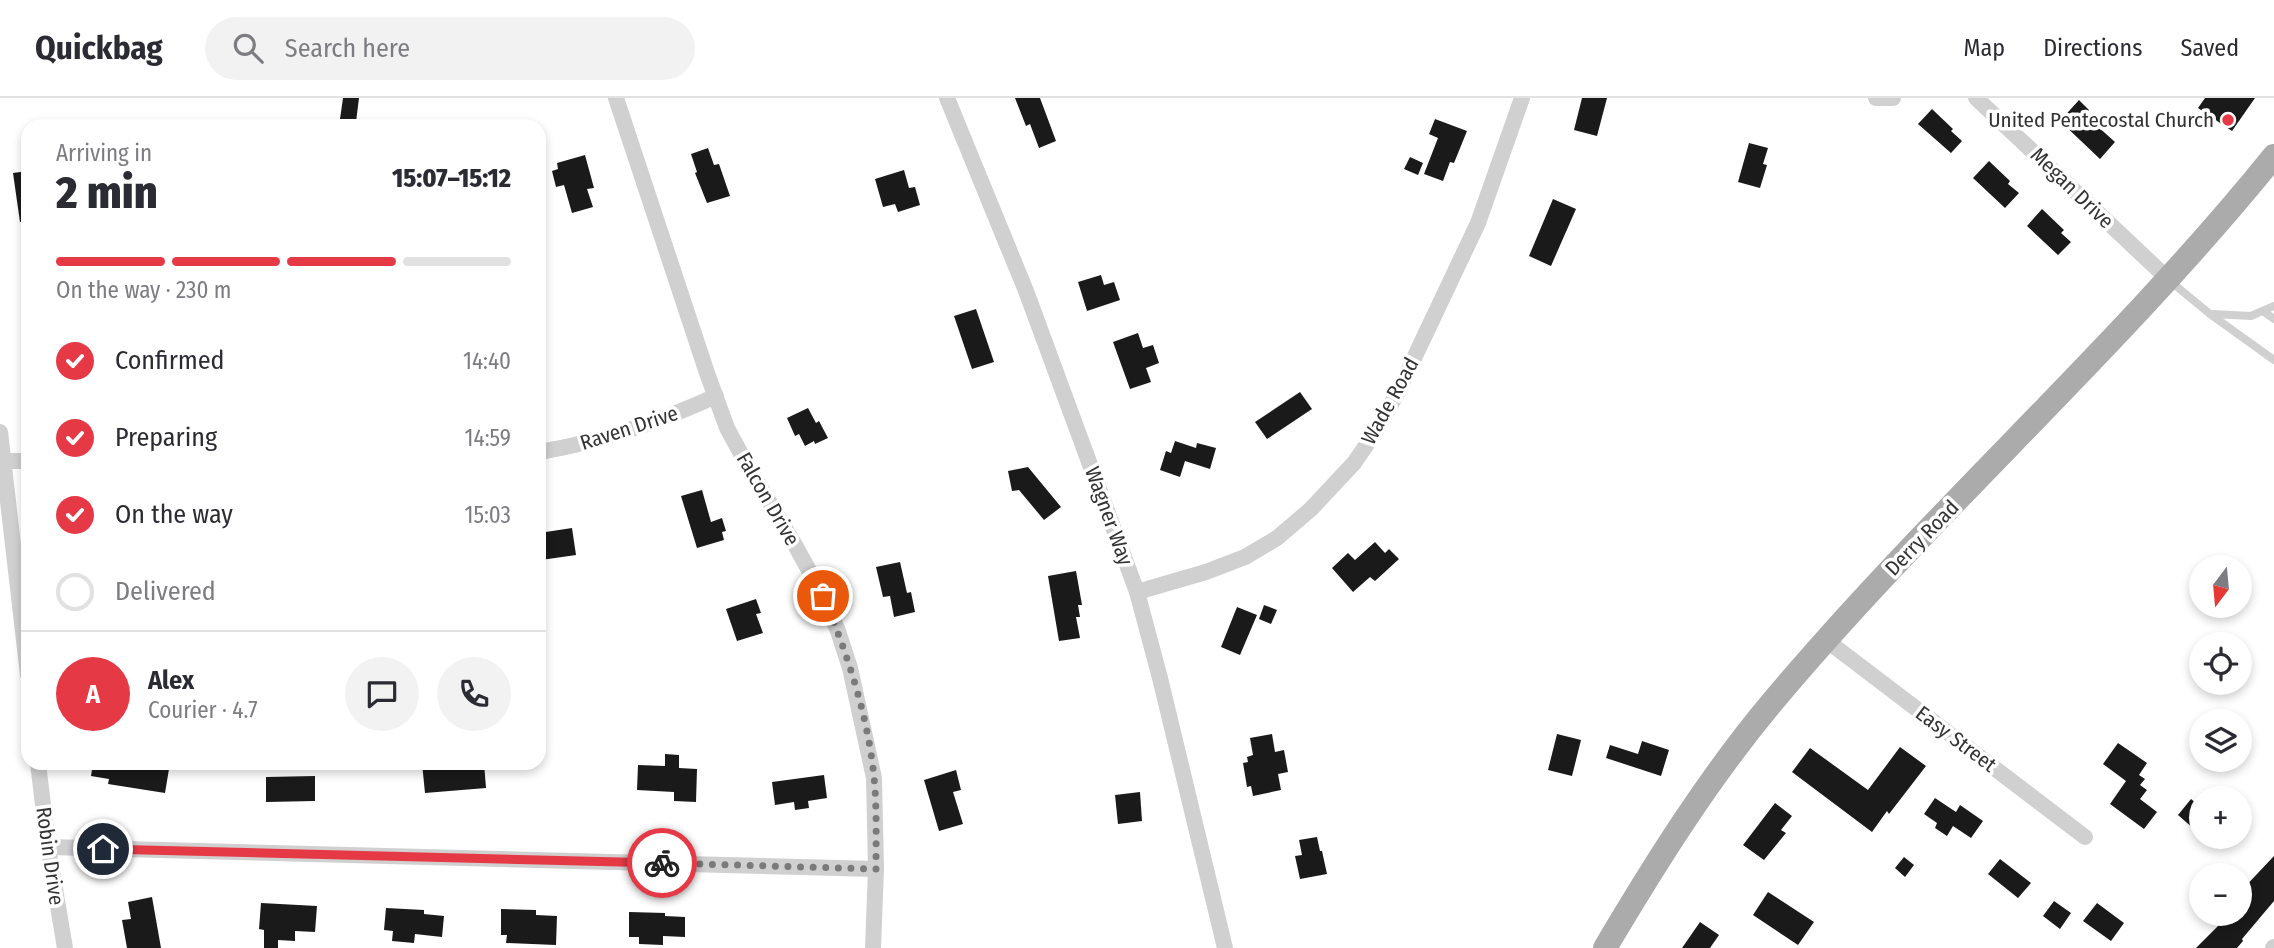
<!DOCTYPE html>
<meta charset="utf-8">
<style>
:root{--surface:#fff;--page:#f2f2f3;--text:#2b2b33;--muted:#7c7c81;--line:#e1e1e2;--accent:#e63946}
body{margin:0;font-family:"Fira Sans Condensed",sans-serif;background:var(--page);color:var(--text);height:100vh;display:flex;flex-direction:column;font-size:26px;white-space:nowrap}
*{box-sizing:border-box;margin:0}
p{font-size:23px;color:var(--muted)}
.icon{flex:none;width:38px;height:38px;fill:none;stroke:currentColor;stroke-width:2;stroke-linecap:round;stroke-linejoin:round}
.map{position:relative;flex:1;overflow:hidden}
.sheet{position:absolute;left:21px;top:21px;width:525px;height:651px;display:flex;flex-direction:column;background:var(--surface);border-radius:21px;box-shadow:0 4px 10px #0003}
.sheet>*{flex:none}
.needle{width:46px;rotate:196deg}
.fabs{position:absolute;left:2189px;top:457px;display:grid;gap:14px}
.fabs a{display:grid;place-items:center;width:63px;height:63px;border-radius:50%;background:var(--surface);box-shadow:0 4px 10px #0003;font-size:35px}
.pin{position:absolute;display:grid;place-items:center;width:60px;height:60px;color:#fff;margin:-30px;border:4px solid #fff;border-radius:50%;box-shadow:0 2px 7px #0007}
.courier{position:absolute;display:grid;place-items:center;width:70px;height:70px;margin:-35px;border:5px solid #e63946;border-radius:50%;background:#fff;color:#222;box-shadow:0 2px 9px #0007}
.overview em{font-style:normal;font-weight:800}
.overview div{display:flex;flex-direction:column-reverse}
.overview{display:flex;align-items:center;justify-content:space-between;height:119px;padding:0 35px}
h1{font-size:46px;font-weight:800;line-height:52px}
.bar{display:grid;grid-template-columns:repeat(4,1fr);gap:10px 7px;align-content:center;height:84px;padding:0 35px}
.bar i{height:9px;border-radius:5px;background:var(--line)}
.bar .current{background:var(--accent)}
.bar p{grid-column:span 4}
.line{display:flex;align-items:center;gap:18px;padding:0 35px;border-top:2px solid var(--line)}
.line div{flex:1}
.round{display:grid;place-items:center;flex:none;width:74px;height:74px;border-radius:37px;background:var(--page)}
ol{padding:0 35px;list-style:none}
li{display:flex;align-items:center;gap:21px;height:77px}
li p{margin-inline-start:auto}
li .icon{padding:7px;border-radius:50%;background:var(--accent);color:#fff;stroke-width:4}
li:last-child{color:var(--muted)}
li i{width:38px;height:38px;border:4px solid var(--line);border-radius:50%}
header{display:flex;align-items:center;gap:42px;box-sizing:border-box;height:98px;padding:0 35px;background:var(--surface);border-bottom:2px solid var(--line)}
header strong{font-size:33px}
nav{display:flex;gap:38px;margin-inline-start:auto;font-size:24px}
.search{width:490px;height:63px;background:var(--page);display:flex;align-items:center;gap:18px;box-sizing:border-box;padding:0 24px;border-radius:38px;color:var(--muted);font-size:26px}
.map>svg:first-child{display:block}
.building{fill:#1a1a1a}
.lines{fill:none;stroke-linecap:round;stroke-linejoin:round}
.service{stroke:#d0d0d0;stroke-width:8}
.minor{stroke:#d0d0d0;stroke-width:16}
.primary{stroke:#ababab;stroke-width:24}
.done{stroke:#7a7a7a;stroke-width:7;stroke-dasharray:0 12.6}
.route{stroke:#e63946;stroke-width:9}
.poi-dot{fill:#e63946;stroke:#fff;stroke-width:2.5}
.labels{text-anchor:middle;stroke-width:7;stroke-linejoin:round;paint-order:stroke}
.poi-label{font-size:21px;fill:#333;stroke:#fff;text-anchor:end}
.street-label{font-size:21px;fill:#333;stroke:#fff}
</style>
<header>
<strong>Quickbag</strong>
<div class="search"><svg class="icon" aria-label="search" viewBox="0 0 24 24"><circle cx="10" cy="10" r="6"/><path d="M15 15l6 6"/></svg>Search here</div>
<nav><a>Map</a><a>Directions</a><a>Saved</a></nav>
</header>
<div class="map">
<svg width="2274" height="850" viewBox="0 0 2274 850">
<rect width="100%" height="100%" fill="#fff"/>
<!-- building -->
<g class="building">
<polygon points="343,0 359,0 356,24 340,21"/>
<polygon points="1015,0 1040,0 1056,43 1039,50 1030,26 1026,28"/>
<polygon points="1582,0 1607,0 1597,38 1574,32"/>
<polygon points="2205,0 2255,0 2232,33 2198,10"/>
<polygon points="2079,2 2089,12 2085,17 2115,44 2100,61 2060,23"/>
<polygon points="1932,11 1953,31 1951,33 1962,43 1951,55 1918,26"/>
<polygon points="1435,21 1467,33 1454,65 1450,64 1443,83 1424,76 1438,40 1429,36"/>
<polygon points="1749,45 1768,50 1763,66 1767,67 1760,90 1738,84"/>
<polygon points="708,50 714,67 719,66 730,98 707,105 695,75 697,74 691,56"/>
<polygon points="585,57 594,90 587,91 593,109 572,115 564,87 556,89 552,73 558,71 557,65"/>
<polygon points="1410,59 1423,65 1418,77 1404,71"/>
<polygon points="1989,63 2010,83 2008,86 2019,95 2005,110 1973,80"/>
<polygon points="904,72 909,90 915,89 920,107 898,114 895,106 883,109 875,81"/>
<polygon points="28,73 28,123 20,124 13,75"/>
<polygon points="1553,101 1576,111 1551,168 1529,158"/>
<polygon points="2042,111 2064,132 2061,135 2071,144 2058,157 2027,128"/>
<polygon points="1101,177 1104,187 1114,184 1120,202 1087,213 1078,184"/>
<polygon points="976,211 994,264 972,271 954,218"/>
<polygon points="1138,235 1143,250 1153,247 1159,265 1146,270 1151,284 1130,291 1113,244"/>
<polygon points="1300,294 1312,311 1267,341 1255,324"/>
<polygon points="808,310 816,325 819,323 828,340 815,346 814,343 805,348 799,336 795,338 787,320"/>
<polygon points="1175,343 1196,350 1197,345 1216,350 1210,371 1185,363 1180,379 1160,372 1166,353 1171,355"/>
<polygon points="1028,369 1061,409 1044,422 1019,392 1012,393 1008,373"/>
<polygon points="702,392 711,424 722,420 726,433 722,434 724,442 697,450 681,398"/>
<polygon points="572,430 576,457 541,462 539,435"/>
<polygon points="1375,444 1385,455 1389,451 1399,461 1375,483 1370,479 1353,494 1332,470 1348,455 1355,462"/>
<polygon points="900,464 907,495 911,494 915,514 894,519 890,498 883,499 876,469"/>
<polygon points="1076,473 1082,507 1078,507 1080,519 1076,519 1080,540 1059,543 1048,478"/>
<polygon points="756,501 761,515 756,516 763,535 737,543 726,511"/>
<polygon points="1264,507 1277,512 1271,526 1259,521"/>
<polygon points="1237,509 1257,517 1240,557 1221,549"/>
<polygon points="1272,636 1275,654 1284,652 1288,674 1278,676 1281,692 1253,698 1251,688 1247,689 1243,665 1248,664 1247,659 1253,657 1250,640"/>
<polygon points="1557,636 1581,642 1572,678 1548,672"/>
<polygon points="1642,643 1669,652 1661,678 1606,660 1610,647 1638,656"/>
<polygon points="2118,645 2147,665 2139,677 2145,681 2140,687 2147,692 2140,701 2157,714 2144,731 2110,706 2126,683 2103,666"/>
<polygon points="1900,649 1926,668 1889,716 1887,713 1872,734 1792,674 1810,650 1868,692"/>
<polygon points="665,656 679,657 679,670 697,671 696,704 674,703 674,694 637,692 638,667 665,668"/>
<polygon points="93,665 170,665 165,695 108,686 109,681 91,678"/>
<polygon points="422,665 484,665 486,690 425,695"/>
<polygon points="956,672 961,692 953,694 963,726 939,733 924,682"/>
<polygon points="824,677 827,700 808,703 809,710 795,712 794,704 775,707 772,684"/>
<polygon points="315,678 315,703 266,704 266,679"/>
<polygon points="1140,694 1142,723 1118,726 1115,697"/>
<polygon points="1935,700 1956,714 1960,707 1983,723 1971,740 1953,728 1947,738 1935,730 1937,725 1924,716"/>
<polygon points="2191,701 2202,710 2202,738 2178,717"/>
<polygon points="1775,705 1792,718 1781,732 1786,735 1764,762 1743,747"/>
<polygon points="1317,739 1320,753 1322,753 1327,776 1300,781 1295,758 1302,757 1299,742"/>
<polygon points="2274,758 2274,803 2242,841 2243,843 2237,850 2196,850 2230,816 2240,816 2240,794"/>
<polygon points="1904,759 1914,767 1905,779 1895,770"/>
<polygon points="2000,761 2031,785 2018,800 1988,776"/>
<polygon points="1768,794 1814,824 1798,847 1753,817"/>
<polygon points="152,799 161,850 127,850 122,822 131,821 128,804"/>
<polygon points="2054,803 2071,815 2060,831 2043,818"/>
<polygon points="261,805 317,808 315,834 295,833 295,843 278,842 278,850 264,850 264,832 259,831"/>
<polygon points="2097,805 2124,825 2111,843 2083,823"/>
<polygon points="386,810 424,812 424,816 444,818 442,839 415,836 414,845 392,843 393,833 384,832"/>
<polygon points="501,811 536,812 536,817 557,818 556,847 506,845 507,837 501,837"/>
<polygon points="629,814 665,815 665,818 685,819 685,839 663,838 663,847 639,846 639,839 629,839"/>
<polygon points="1700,824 1719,837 1710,850 1682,850"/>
</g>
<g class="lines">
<!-- service -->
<g class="service">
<polyline points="2170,183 2210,216 2274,262"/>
<polyline points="2264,214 2274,221"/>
<polyline points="2213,216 2251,218 2274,208"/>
</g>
<!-- minor -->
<g class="minor">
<polyline points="616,0 707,275 727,330 746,365 795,447 823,498 838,533 850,570 874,680 876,771 873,850"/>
<polyline points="947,0 1026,193 1137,494 1160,580 1225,850"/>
<polyline points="1876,0 1893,0"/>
<polyline points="1976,0 2167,180"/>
<polyline points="0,334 28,577"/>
<path d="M539 354C601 344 659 324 716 298"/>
<polyline points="3,363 28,363"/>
<polyline points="1137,494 1206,474 1245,459 1277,440 1311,411 1354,365 1374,336 1399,292 1478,125 1522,0"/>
<polyline points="1826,542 2085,739"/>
<polyline points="38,665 48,749 65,850"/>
<polyline points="48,749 876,771"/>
<polyline points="2273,850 2274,849"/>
</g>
<!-- primary -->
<path class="primary" d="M1605 850C1656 764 1710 678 1774 602 1933 413 2119 250 2274 58"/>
</g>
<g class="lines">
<!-- done -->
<path class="done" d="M662 765 876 771C876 741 877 710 874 679 868 618 847 554 823 498"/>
<!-- route -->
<polyline class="route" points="103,751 662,765"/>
</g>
<!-- markers -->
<circle class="poi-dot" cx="2228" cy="22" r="7"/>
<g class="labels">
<!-- poi labels -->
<g class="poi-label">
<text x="2214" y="29">United Pentecostal Church</text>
</g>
<!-- street labels -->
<g class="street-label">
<text transform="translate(2072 90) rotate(44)" y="7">Megan Drive</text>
<text transform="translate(1390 303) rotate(-61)" y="7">Wade Road</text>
<text transform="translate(629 330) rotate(-18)" y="7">Raven Drive</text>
<text transform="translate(768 401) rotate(60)" y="7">Falcon Drive</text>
<text transform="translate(1109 418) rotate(70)" y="7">Wagner Way</text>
<text transform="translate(1922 440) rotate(-46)" y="7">Derry Road</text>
<text transform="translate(1956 641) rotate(37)" y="7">Easy Street</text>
<text transform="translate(50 758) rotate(82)" y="7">Robin Drive</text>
</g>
</g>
</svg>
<div class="fabs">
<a><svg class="needle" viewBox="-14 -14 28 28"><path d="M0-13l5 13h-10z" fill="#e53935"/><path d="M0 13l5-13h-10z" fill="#7c7c81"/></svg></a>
<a><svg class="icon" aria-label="locate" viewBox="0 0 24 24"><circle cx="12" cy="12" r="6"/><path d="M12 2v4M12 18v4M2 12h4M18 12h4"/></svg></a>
<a><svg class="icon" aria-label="layers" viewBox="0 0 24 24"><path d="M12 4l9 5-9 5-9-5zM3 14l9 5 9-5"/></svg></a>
<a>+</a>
<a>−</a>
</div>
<div class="pin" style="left:823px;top:498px;background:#ea580c"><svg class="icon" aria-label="bag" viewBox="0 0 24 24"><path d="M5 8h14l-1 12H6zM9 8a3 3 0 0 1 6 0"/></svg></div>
<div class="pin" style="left:103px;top:751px;background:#1f2937"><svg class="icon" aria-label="home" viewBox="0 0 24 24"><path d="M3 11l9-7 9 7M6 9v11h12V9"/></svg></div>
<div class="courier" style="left:662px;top:765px"><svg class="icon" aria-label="bike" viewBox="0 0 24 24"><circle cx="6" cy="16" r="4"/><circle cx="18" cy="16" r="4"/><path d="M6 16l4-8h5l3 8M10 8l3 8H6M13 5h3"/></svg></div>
<section class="sheet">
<div class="overview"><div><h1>2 min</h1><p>Arriving in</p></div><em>15:07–15:12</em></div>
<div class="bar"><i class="current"></i><i class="current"></i><i class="current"></i><i></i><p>On the way · 230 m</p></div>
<ol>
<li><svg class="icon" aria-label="check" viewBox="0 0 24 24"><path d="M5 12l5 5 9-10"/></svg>Confirmed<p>14:40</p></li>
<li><svg class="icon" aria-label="check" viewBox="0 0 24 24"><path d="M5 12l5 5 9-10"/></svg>Preparing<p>14:59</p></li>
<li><svg class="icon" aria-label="check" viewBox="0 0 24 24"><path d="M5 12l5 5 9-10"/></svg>On the way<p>15:03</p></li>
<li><i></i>Delivered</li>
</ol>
<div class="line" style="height:126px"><b class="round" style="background:var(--accent);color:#fff">A</b><div><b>Alex</b><p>Courier · 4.7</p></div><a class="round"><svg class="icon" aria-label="chat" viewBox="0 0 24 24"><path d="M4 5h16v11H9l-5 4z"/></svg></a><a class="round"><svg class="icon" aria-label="phone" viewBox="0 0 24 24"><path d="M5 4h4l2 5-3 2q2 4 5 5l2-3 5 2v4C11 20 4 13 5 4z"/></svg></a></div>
</section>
</div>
